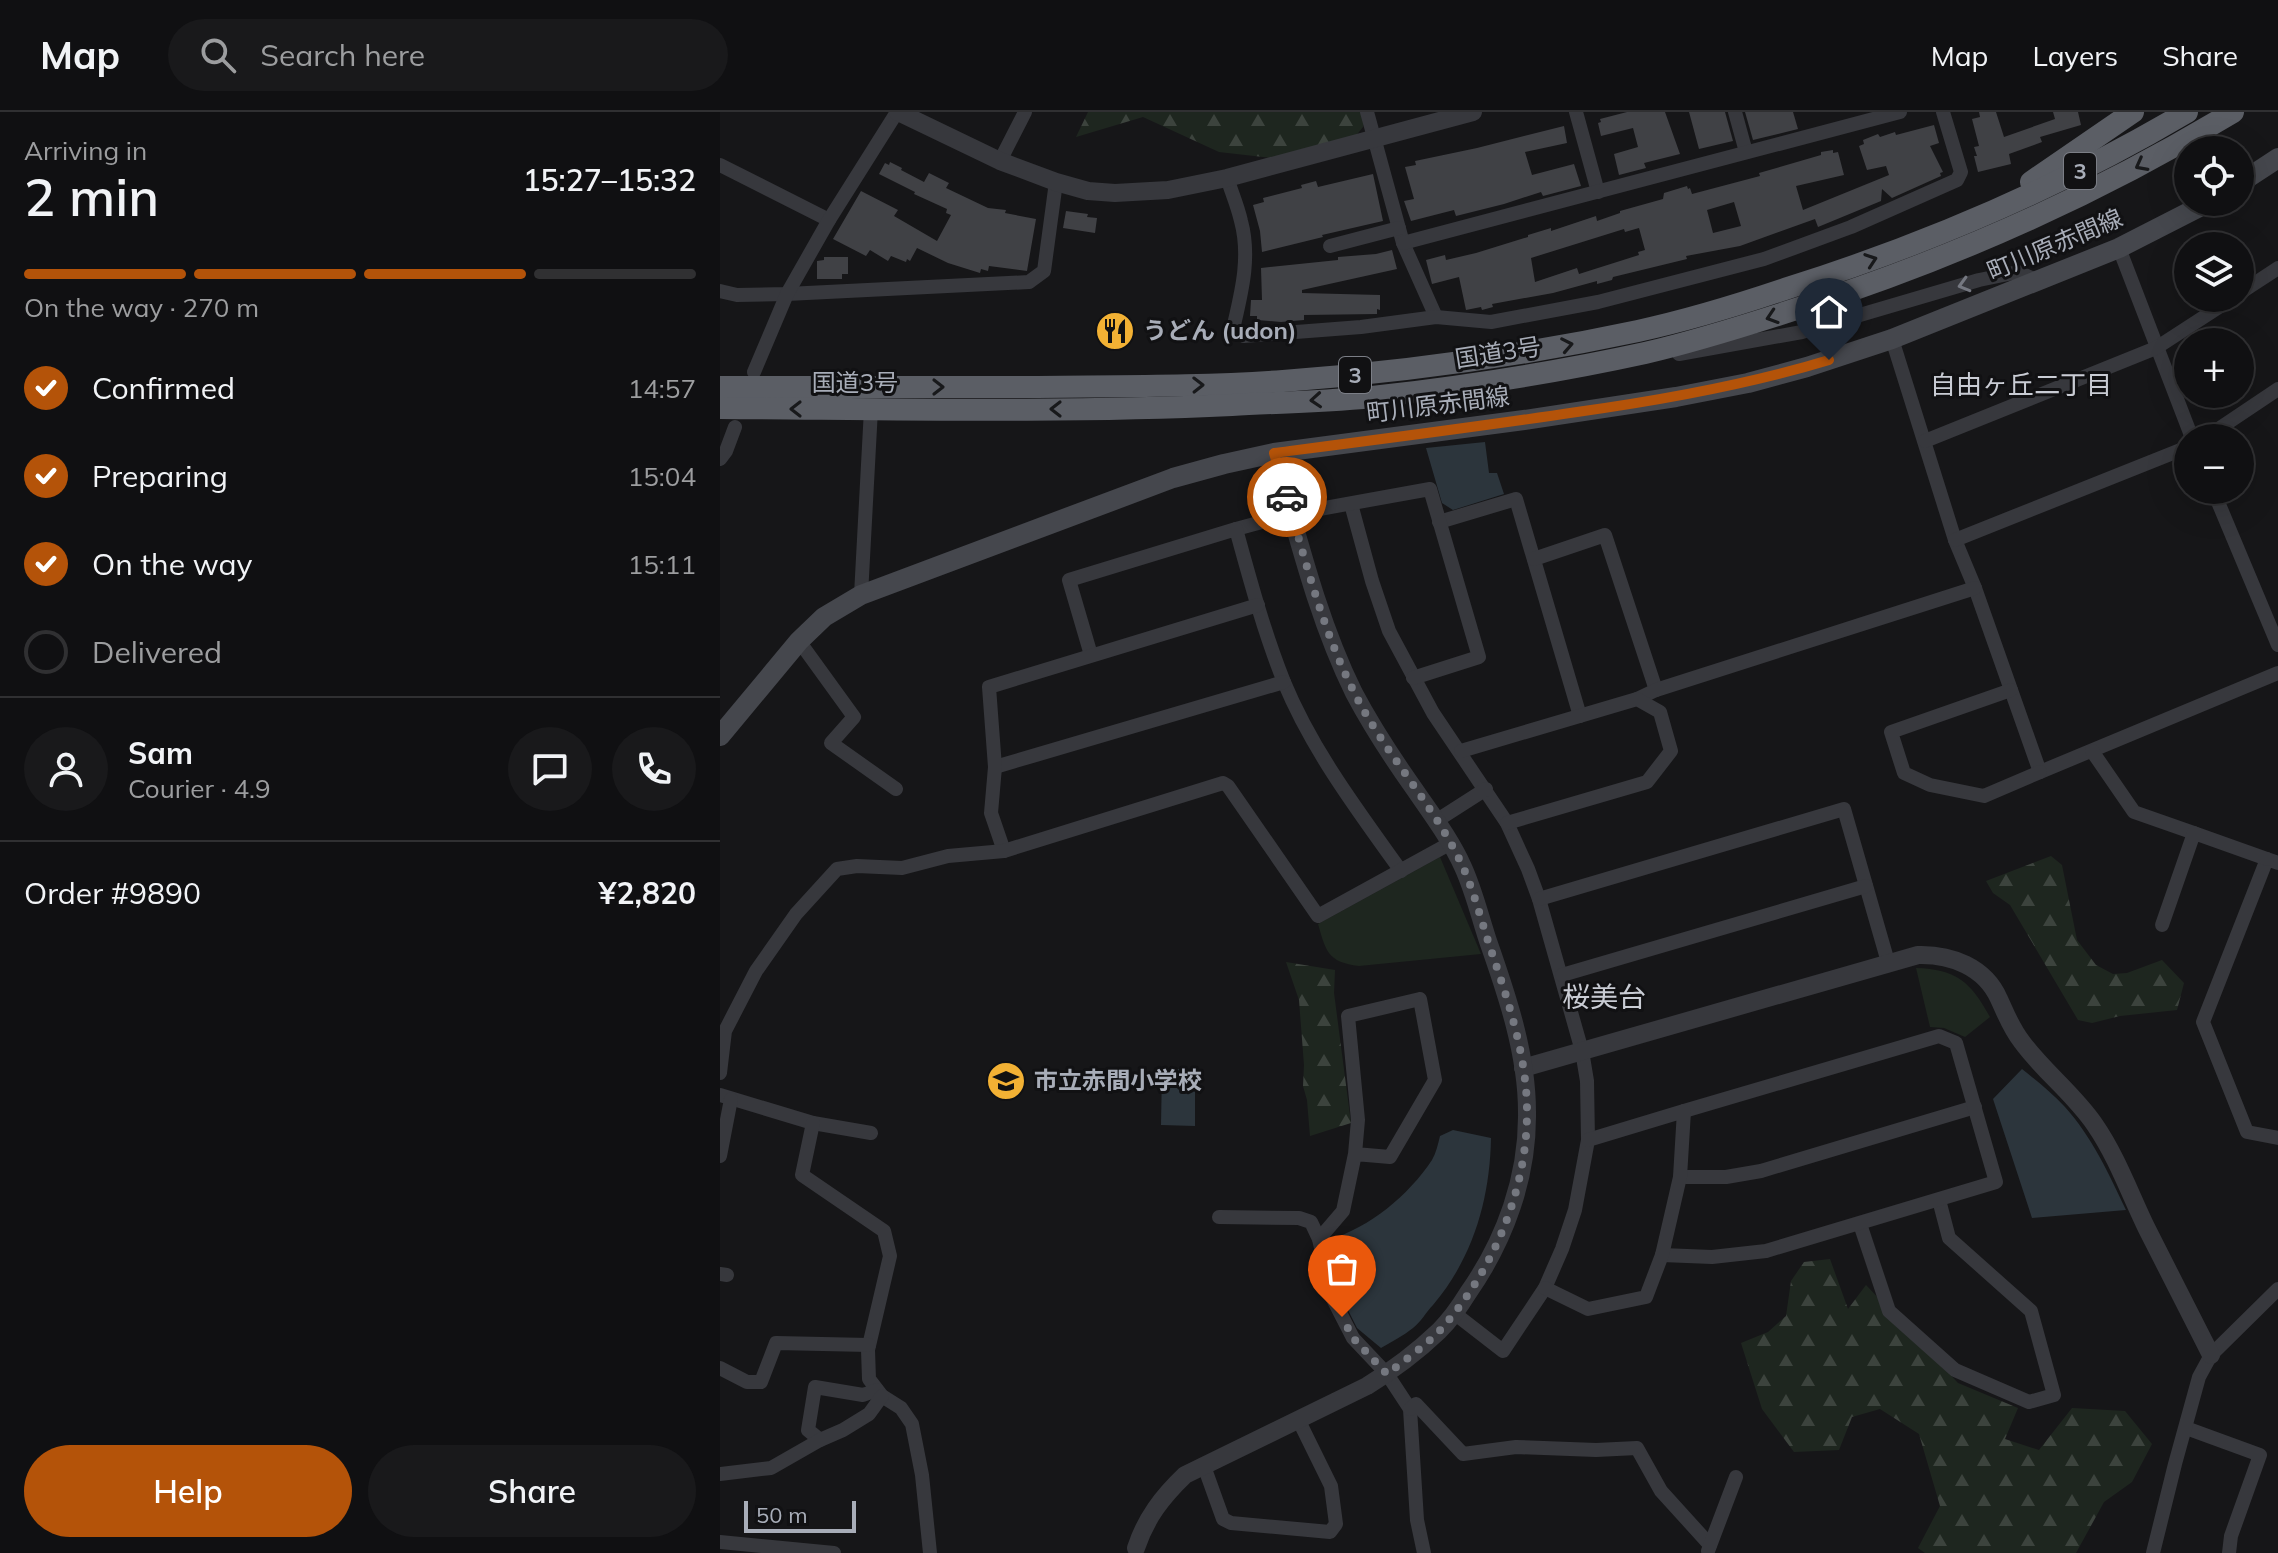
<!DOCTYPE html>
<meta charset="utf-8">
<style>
:root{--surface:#101012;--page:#19191b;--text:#f1f3f6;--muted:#9c9d9f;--line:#303032;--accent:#b45309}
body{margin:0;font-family:Mulish,"Noto Sans JP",sans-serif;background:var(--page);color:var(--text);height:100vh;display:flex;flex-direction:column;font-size:30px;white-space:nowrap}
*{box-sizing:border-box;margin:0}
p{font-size:26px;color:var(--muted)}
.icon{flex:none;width:44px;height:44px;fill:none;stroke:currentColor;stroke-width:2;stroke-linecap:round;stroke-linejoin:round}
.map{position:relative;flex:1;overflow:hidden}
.details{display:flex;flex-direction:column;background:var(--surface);width:720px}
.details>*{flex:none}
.controls{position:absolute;left:1454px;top:24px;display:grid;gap:16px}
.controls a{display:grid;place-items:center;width:80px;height:80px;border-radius:50%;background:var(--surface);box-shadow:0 8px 32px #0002,0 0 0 2px var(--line);font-size:40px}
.scale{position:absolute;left:24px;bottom:20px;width:112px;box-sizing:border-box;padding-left:8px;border:4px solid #a8adb8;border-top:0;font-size:22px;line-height:28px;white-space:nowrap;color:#a8adb8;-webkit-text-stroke:6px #111113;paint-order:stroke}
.pin{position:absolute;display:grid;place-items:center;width:68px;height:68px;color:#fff;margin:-82px -34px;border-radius:50% 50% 50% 0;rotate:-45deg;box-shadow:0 0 8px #0007}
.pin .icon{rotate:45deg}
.courier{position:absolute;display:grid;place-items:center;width:80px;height:80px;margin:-40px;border:6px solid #b45309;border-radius:50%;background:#fff;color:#222;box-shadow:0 2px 10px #0007}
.head em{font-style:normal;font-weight:600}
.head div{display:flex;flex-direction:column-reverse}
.head{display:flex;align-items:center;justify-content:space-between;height:136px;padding:0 24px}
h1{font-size:52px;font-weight:600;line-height:60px}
.bar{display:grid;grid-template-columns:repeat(4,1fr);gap:12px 8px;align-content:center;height:96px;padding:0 24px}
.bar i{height:10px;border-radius:6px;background:var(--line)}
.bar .current{background:var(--accent)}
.bar p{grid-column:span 4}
.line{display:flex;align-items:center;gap:20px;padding:0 24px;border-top:2px solid var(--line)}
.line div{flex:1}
.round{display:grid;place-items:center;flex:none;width:84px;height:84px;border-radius:42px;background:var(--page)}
ol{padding:0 24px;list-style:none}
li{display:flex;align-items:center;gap:24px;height:88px}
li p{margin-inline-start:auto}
li .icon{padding:8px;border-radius:50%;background:var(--accent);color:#fff;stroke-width:4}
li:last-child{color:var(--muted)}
li i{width:44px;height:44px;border:4px solid var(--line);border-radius:50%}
.cta{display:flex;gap:16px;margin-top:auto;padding:16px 24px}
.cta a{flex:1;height:92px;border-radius:48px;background:var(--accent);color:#fff;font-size:32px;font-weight:600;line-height:92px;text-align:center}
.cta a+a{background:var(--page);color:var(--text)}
header{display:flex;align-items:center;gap:48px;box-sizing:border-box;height:112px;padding:0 40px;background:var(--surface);border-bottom:2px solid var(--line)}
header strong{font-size:38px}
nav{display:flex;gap:44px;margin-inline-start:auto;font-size:28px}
.search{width:560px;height:72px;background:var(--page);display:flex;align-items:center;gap:20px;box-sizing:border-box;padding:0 28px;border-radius:44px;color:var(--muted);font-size:30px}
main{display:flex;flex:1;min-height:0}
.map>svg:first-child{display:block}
.forest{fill:url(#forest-firs)}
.park{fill:#1e261f}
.water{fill:#2c353c}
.building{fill:#404145;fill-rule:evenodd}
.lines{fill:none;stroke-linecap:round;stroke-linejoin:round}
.minor{stroke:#37383d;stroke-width:14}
.tertiary{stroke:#37383d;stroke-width:18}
.secondary{stroke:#45474d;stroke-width:20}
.trunk{stroke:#5b5e65;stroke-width:22}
.oneway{stroke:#18191b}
.oneway2{stroke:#757881}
.done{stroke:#757880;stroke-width:8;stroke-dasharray:0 14.4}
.route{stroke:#b45309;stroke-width:10}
.labels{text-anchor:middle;stroke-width:6;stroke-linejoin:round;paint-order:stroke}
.shield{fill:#111113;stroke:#7b7e86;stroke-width:2}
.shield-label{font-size:22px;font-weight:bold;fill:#a8adb8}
.street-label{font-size:24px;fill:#a8adb8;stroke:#111113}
.poi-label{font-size:24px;font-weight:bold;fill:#a8adb8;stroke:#111113;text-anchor:start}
.neighbourhood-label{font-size:26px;fill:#c9ccd4;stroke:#111113}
.quarter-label{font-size:28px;fill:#c9ccd4;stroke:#111113}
</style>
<header>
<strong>Map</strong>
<div class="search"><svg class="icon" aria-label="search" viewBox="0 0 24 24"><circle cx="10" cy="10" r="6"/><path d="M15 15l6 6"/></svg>Search here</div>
<nav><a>Map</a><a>Layers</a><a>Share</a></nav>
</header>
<main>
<section class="details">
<div class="head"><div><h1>2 min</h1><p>Arriving in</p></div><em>15:27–15:32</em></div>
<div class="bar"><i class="current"></i><i class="current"></i><i class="current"></i><i></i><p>On the way · 270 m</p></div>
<ol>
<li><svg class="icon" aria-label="check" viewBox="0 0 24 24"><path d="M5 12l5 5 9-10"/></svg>Confirmed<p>14:57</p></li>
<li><svg class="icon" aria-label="check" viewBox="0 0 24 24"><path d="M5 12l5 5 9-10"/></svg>Preparing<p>15:04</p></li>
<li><svg class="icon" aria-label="check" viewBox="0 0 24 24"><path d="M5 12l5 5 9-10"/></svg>On the way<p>15:11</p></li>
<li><i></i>Delivered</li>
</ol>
<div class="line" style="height:144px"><a class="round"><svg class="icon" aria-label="person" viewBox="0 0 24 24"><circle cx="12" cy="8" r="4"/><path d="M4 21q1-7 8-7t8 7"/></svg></a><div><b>Sam</b><p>Courier · 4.9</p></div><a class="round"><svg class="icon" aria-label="chat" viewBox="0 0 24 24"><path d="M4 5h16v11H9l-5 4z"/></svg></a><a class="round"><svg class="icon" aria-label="phone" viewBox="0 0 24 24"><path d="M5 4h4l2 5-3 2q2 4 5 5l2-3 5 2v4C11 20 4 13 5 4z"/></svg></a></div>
<div class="line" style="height:104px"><div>Order #9890</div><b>¥2,820</b></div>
<div class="cta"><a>Help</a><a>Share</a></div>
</section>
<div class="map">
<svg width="1558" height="1441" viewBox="0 0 1558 1441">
<defs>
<pattern id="forest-firs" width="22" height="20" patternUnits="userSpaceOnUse" patternTransform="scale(2)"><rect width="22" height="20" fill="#1e261f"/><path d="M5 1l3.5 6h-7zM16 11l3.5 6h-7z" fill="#3c433d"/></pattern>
</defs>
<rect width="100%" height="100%" fill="#161618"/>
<!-- forest -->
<g class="forest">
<polygon points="368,0 646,0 643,15 630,31 570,48 499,40 423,5 356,25"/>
<polygon points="1331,744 1342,753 1357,828 1376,853 1393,862 1407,861 1442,848 1464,871 1457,898 1400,904 1372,911 1358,908 1290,793 1273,781 1266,769"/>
<polygon points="566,850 615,858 614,881 631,1011 590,1024 587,988 583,974 584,953 579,888"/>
<polygon points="1110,1147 1128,1197 1146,1173 1238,1271 1298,1296 1285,1327 1319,1338 1352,1296 1405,1299 1432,1332 1412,1370 1384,1390 1356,1441 1205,1441 1198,1436 1220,1394 1199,1322 1160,1297 1132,1305 1119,1338 1074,1340 1042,1297 1021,1231 1048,1220 1066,1204 1071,1169 1084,1150"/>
</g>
<!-- park -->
<g class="park">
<path d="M720 745 761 842 639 854C608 850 606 840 598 812Z"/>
<path d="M1196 856C1236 857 1251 870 1270 905L1245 925 1224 916 1210 915Z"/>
</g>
<!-- water -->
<g class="water">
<polygon points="765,330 769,361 777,361 784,382 733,398 722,391 706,336"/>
<polygon points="442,957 475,957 475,1014 441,1013"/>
<path d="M1302 957C1317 969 1332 981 1345 995 1372 1025 1389 1062 1406 1098L1312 1106 1273 987Z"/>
<path d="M733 1018 771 1026C770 1087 753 1146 713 1193 706 1200 701 1210 693 1216 683 1224 671 1230 661 1236L637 1216 627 1196 609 1128C650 1115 688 1084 712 1048 716 1041 718 1032 720 1024Z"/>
</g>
<!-- building -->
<g class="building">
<polygon points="907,0 945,0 960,42 924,51 926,56 899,63 894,42 918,35 913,16 881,24 878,11 881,10 880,7"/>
<polygon points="969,0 1005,0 1013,29 979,37"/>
<polygon points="1025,0 1073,0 1078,17 1033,28"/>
<polygon points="1259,0 1276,0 1284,25 1335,7 1333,0 1358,0 1361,13 1320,25 1322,30 1289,42 1291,52 1258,60 1254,44 1257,44 1254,35 1259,34 1252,7 1260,5"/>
<path d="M1214 13 1219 31 1210 34 1223 60 1220 61 1221 64 1172 86 1162 77 1161 89 1098 115 1095 107 1020 134 966 144 967 147 893 165 892 168 877 172V169L833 181 772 192 773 195 762 198 761 195 746 198 739 165 712 172 706 148 725 143 726 148 756 141 808 125V123L831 116V119L876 104 877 109 900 101V99L943 87 944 81 967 74 968 77 970 76 972 82 1040 64 1039 61 1101 43V40L1113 38V41L1118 40 1124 63 1076 74 1083 98 1169 63 1166 54 1147 58 1139 34 1144 32 1143 28 1158 22 1160 25 1175 20 1176 23ZM1014 90 1021 114 993 121 987 98ZM919 116 925 138 918 140 919 143 859 162 857 156 815 170 811 146 904 117 905 120Z"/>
<polygon points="844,14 847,31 805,40 812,63 854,52 861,74 823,84 821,80 784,92 736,104 734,98 691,109 684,89 694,87 685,55 696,53 695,49 757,36"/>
<polygon points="170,50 182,56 181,58 204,70 209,61 229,71 226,76 268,96 286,98 285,101 316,107 307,159 269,154 268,159 261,157 260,161 228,151 197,136 190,149 187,147 186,150 171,144 168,149 150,138 146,144 113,127 141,79 178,98 174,104 217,129 231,103 226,101 227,97 194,82 195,80 159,62 165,51 169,53"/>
<polygon points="653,62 663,109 602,123 603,125 542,140 540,119 533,93 544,90 543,86 582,76 581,73 596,69 598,75"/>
<polygon points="346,99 368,102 367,105 377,106 375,121 343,116"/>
<polygon points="672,138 677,157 582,178 582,181 660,183 660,198 657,197 657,202 584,203 584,208 561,210 537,208 537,204 530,204 531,188 542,188 541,156 618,148 618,145 656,142"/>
<polygon points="104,145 128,145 128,162 122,162 122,167 97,167 97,149 104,148"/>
</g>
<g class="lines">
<!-- minor -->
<g class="minor">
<polyline points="647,0 683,131 716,205"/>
<polyline points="856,0 878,80"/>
<polyline points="1015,0 1026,40"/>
<polyline points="280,49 305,0"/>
<polyline points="0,53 109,108"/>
<path d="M507 66C512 81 518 95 521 109 531 146 521 182 513 217L524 224 641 215 716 205 771 210 878 190 1044 147 1131 115 1237 68 1241 60 1223 0"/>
<polyline points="683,131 1180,0"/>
<polyline points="610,134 679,116"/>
<polyline points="1399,136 1472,326"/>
<polyline points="0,179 17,183 67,182 309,170 324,159 336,70"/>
<polyline points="1520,181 1558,156"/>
<polyline points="1172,227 1235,428 1255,476 1320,660 1558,561"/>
<polyline points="959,242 1082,220 1259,168 1298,160 1318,169"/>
<polyline points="34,260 67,182 109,108 177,0"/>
<polyline points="1485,326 1558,277"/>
<polyline points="1205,329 1436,236 1513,186"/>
<polyline points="0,347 6,339 15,315"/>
<polyline points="1493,378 1558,533"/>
<polyline points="631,392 652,469 669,519 713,601 787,711 808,757 819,787 862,939 867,969 868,1028 855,1098 842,1137 825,1176 783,1239 734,1201"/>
<polyline points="719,410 796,387 860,604"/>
<polyline points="516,417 572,402 710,377 759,545 693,566"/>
<polyline points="1235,428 1468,335"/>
<polyline points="814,447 885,423 936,578"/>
<polyline points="141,483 151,297"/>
<polyline points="79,529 134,605 111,631 176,677"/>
<path d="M371 543 349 468 516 417C530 468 544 520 564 570 592 638 638 699 681 759"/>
<polyline points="1291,578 1171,620 1184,661 1210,673 1264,684 1320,660"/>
<polyline points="917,587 936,578 1255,476"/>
<polyline points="741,639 917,587 940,600 951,639 927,670 787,711"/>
<polyline points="1372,639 1414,700 1474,721"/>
<polyline points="275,655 564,570"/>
<polyline points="716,709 766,677"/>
<polyline points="284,739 271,701 275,655 269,575 538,493"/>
<polyline points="1558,751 1547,747 1483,910 1527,1020 1558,1026"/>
<polyline points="819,787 1124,697 1168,850"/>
<polyline points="1442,813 1474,721 1547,747"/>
<polyline points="842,863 1146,774"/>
<polyline points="0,961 5,919 36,859 76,802 117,757 137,754 182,756 228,744 284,739 503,671 508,674 598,804 729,732"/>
<polyline points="0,983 93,1011 151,1021"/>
<polyline points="93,1011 82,1063 164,1119 170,1144 148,1238 149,1267 162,1284 181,1296 192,1312 202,1363 210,1441"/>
<polyline points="0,1044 11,987"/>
<polyline points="960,1065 1006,1065 1041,1059 1255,995"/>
<polyline points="499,1105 579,1106 591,1110 599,1127 612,1185 633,1226 667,1262 690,1297 697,1408 704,1441"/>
<polyline points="1140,1112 1169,1199 1235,1258 1309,1290 1334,1283 1311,1199 1229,1126 1219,1088"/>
<polyline points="599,1127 623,1099 635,1042 670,1045 715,968 700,887 628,904 638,1008 635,1042"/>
<polyline points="942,1143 992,1145 1046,1139 1276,1070 1236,931 1219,924 964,999"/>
<polyline points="0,1162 7,1163"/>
<polyline points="825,1176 868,1197 926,1185 942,1143 960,1065 964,999 868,1028"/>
<polyline points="0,1256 27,1270 41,1270 56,1231 149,1233"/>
<polyline points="690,1297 696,1292 743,1342 796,1335 876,1338 917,1336 941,1379 990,1433"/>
<polyline points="1466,1316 1540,1343 1511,1424 1509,1441"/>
<polyline points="100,1328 88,1318 95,1275 143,1283 157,1278"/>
<polyline points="484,1354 503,1407 511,1411 610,1420 616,1412 611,1374 578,1307"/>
<polyline points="0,1362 51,1356 100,1328 123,1318 149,1302 162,1284"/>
<polyline points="0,1430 114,1441"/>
<polyline points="988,1439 1016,1365"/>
<polyline points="1433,1441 1455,1352 1479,1265 1491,1243 1558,1177"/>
</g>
<!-- tertiary -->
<g class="tertiary">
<polyline points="178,0 280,49 336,70 368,79 395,81 448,78 507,66 753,0"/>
<path d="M803 956 1198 843C1231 842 1265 855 1279 887 1286 902 1291 916 1302 930 1324 960 1354 982 1375 1013 1397 1045 1410 1082 1427 1117 1448 1159 1470 1201 1491 1243"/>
<path d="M416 1436C426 1406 442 1385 465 1363L647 1274C673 1258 697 1240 719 1219 730 1208 740 1194 748 1181 785 1128 808 1065 807 1000 807 942 787 883 768 829 760 805 754 779 743 755 731 728 712 703 695 678 673 647 652 615 634 581 597 506 577 421 554 341"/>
</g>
<!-- secondary -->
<g class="secondary">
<polyline points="1520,71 1558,46"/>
<polyline points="0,624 79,529 104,505 141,483 453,366 504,352 554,341 804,308 956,285 1028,271 1087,255 1172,227 1399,136 1489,90"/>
</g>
<!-- trunk -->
<g class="trunk">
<polyline points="1311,70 1413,0"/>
<path d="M0 275C104 275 208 275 312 275 396 274 480 275 563 269 683 260 801 244 918 219 969 208 1021 192 1071 175 1210 131 1342 74 1467 0"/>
<path d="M0 296C170 297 341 301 512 293 561 290 612 290 661 284 749 274 838 260 925 241 976 229 1027 213 1076 197 1229 148 1376 83 1513 0"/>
</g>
</g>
<!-- one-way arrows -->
<defs><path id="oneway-chevron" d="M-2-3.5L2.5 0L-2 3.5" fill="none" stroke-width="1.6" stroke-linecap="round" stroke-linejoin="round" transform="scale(2)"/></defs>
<g class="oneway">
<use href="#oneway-chevron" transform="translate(1421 53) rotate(152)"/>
<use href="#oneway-chevron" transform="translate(1151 148) rotate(-19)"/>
<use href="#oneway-chevron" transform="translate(1052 205) rotate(162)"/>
<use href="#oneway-chevron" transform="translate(847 233) rotate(-11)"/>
<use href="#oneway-chevron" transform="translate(478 273) rotate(-1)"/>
<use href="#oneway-chevron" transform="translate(218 275)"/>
<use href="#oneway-chevron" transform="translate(596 288) rotate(176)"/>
<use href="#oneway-chevron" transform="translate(76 297) rotate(-180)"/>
<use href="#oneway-chevron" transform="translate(336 297) rotate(180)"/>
</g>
<use class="oneway2" href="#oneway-chevron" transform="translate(1244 173) rotate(164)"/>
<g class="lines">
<!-- done -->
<path class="done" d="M567 385C586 451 603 519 634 580 664 641 714 692 743 755 755 782 762 812 772 841 789 891 807 946 807 1000 807 1078 774 1156 723 1215 707 1233 686 1247 667 1262L633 1226 622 1205"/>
<!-- route -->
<path class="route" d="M567 385 554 341C655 328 757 315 857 300 943 288 1027 273 1109 248"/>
</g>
<!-- icons -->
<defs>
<g id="restaurant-disc" transform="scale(2)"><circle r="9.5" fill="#f2b134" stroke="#111113"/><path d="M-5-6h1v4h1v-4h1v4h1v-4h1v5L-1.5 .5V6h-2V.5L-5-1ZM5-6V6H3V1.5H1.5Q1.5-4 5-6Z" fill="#111"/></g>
<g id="school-disc" transform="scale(2)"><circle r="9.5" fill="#f2b134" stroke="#111113"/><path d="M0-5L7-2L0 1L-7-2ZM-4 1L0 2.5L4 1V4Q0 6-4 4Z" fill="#111"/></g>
</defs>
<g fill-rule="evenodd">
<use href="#restaurant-disc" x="395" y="219"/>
<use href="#school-disc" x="286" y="969"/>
</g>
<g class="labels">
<!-- shield labels -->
<g class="shield">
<rect x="1344" y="41" width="32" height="36" rx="6"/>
<rect x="619" y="245" width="32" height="36" rx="6"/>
</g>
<g class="shield-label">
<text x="1360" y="67">3</text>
<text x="635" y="271">3</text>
</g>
<!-- street labels -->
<g class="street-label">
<text transform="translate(1335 133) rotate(-23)" y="8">町川原赤間線</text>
<text transform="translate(778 241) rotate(-9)" y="8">国道3号</text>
<text x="135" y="279">国道3号</text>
<text transform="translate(718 293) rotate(-7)" y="8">町川原赤間線</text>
</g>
<!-- poi labels -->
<g class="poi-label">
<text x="423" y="227">うどん (udon)</text>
<text x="314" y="977">市立赤間小学校</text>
</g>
<!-- neighbourhood labels -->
<g class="neighbourhood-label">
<text x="1301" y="282">自由ヶ丘二丁目</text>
</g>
<!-- quarter labels -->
<g class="quarter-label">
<text x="884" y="895">桜美台</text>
</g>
</g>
</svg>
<div class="controls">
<a><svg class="icon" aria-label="locate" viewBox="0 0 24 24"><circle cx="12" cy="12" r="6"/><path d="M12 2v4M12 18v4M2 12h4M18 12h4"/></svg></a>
<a><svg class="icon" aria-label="layers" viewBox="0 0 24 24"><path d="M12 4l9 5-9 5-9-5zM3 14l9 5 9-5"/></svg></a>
<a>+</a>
<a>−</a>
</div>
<div class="scale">50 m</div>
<div class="pin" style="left:622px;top:1205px;background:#ea580c"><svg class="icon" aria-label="bag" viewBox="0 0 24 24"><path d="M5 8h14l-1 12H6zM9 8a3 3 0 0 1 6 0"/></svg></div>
<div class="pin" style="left:1109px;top:248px;background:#1f2937"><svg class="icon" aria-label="home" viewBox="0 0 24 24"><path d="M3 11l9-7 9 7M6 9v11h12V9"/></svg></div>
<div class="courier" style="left:567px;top:385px"><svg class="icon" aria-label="car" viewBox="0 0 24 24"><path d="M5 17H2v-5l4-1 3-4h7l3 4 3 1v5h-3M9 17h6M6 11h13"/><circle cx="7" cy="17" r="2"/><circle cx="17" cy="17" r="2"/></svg></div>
</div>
</main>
